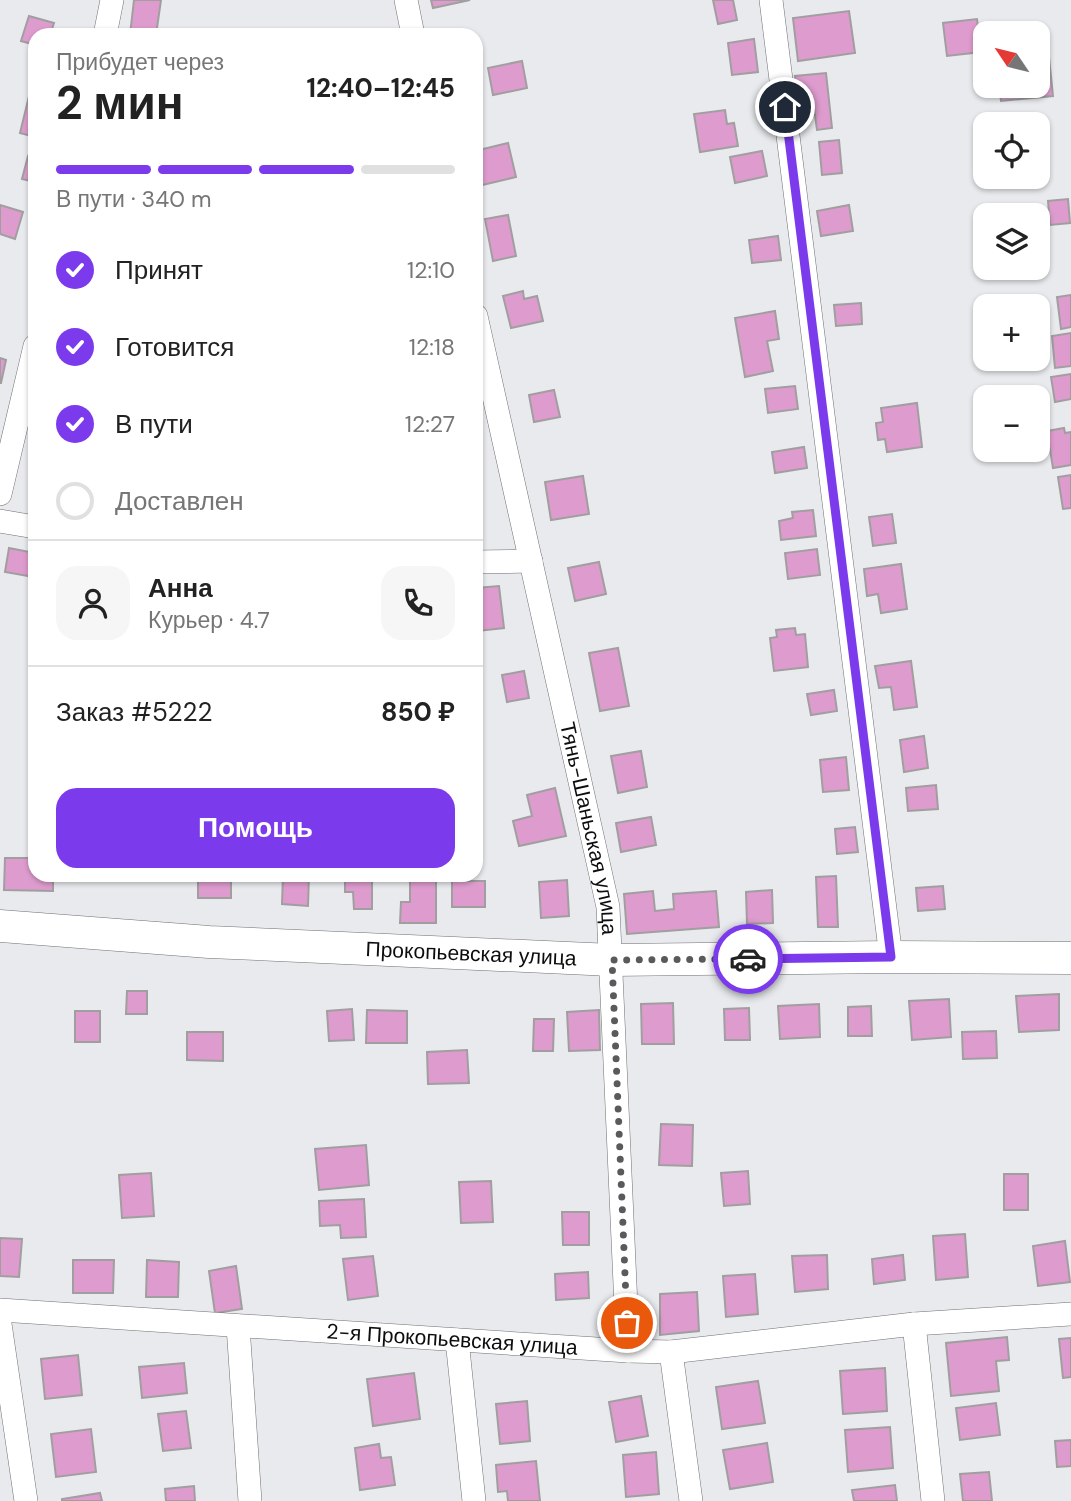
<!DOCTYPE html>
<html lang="ru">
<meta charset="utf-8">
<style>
:root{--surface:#fff;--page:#f6f6f6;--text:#222;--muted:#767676;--line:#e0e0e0;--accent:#7c3aed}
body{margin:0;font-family:"DM Sans",sans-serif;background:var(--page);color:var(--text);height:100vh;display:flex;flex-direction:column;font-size:26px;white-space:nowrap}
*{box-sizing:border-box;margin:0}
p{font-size:23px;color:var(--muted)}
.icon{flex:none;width:38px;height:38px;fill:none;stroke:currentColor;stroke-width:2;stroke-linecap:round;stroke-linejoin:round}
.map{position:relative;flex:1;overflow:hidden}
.side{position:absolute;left:28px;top:28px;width:455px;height:854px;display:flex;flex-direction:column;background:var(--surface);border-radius:21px;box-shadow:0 2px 5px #0004}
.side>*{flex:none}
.needle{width:46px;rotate:305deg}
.controls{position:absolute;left:973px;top:21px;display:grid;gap:14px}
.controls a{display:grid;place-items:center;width:77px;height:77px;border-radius:14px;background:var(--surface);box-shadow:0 2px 5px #0004;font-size:35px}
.pin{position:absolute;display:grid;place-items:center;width:60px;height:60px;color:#fff;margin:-30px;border:4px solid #fff;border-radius:50%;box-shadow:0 2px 7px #0007}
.courier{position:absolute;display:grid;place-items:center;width:70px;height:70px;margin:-35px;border:5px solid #7c3aed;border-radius:50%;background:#fff;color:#222;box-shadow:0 2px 9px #0007}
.overview em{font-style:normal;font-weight:700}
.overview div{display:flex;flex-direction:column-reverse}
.overview{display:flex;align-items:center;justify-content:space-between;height:119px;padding:0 28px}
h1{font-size:46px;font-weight:700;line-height:52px}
.bar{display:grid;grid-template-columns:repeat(4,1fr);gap:10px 7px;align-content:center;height:84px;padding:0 28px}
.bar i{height:9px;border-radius:5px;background:var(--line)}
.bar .selected{background:var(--accent)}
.bar p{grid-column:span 4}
.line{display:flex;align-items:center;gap:18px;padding:0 28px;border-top:2px solid var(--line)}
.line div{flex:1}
.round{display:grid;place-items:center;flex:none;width:74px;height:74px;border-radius:21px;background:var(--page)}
ol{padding:0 28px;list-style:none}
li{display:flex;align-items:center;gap:21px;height:77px}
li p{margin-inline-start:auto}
li .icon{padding:7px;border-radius:50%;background:var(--accent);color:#fff;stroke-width:4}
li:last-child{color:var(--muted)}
li i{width:38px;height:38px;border:4px solid var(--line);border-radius:50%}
.button{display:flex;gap:14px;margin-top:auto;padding:14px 28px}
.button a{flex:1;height:80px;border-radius:21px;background:var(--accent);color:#fff;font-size:28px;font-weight:700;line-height:80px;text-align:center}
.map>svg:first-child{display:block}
.building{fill:#de9cce;stroke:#a19ea0;stroke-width:2}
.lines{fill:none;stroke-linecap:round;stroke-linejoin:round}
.minor-casing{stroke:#6f7072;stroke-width:24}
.secondary-casing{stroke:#6f7072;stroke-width:33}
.minor{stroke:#fff;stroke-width:23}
.secondary{stroke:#fff;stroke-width:32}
.done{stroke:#5a5a5c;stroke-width:7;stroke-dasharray:0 12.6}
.route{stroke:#7c3aed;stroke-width:9}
.labels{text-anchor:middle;stroke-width:5;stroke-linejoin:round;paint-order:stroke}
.street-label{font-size:21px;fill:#0d0d0e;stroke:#f6f8fa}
</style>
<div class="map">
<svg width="1071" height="1501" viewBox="0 0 1071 1501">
<rect width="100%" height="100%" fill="#e8eaed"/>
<!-- building -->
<g class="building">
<polygon points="134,0 161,0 156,35 130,35"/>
<polygon points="431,0 470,0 433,8"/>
<polygon points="713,0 733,0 737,20 718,24"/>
<polygon points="849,11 855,53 798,61 793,18"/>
<polygon points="29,16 54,23 50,35 35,35 35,45 21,41"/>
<polygon points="977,19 981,52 947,56 943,23"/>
<polygon points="754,39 758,72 732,75 728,43"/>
<polygon points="1049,57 1053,96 1001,101 999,86 1038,86 1038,58"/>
<polygon points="522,61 527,88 493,95 488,68"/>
<polygon points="826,73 832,128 817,130 814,108 799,110 795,76"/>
<polygon points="31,88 35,89 35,137 20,133"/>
<polygon points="725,110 727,124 734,123 738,146 700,152 694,114"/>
<polygon points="1029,120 1029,124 992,124 992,123"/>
<polygon points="476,137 479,150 508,143 516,177 478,186 476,179"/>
<polygon points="839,140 842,173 822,175 819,142"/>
<polygon points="762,151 767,176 735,183 730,157"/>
<polygon points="28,156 35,158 35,182 22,179"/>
<polygon points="1068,199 1070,223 1050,225 1048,201"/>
<polygon points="0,205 23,212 15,239 0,234"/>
<polygon points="849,205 853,231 821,236 817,211"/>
<polygon points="508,215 516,256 493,261 485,219"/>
<polygon points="778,236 781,260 752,263 749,240"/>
<polygon points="523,291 524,299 537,296 543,321 511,328 503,296"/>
<polygon points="1071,295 1071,327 1061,329 1057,297"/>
<polygon points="861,303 862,324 836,326 834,305"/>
<polygon points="775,311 779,339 767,341 773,371 745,377 735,318"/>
<polygon points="1071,333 1071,366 1055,368 1052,336"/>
<polygon points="0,358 6,360 1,383 0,383"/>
<polygon points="1071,374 1071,399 1055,402 1051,377"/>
<polygon points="795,386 798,409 768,413 765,389"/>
<polygon points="554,390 560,417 534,422 529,395"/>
<polygon points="917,403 922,447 887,452 885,439 878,440 876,423 883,422 881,408"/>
<polygon points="1064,428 1065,433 1071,432 1071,465 1053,468 1047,431"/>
<polygon points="804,447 807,468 775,473 772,452"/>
<polygon points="1071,475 1071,508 1063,509 1058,477"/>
<polygon points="583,476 589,514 551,520 545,482"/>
<polygon points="813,510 816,536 781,540 779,521 793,518 792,512"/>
<polygon points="892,514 896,543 873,546 869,517"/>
<polygon points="9,548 35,553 34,577 5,572"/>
<polygon points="817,549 820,575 788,579 785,553"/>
<polygon points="599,562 606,594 575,601 568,568"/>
<polygon points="901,564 907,609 881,613 878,594 867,596 864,569"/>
<polygon points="499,586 504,628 478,631 476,588"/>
<polygon points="795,628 796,635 805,634 808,667 774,671 770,638 777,637 776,630"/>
<polygon points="618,648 629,706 600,711 589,653"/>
<polygon points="911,661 917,707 894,710 891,687 879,688 875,666"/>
<polygon points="524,671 529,698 507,702 502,675"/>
<polygon points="834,690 837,711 811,715 807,694"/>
<polygon points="924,736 928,768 904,772 900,740"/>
<polygon points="641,751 647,787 618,793 611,756"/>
<polygon points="846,757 849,790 823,792 820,760"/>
<polygon points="936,785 938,809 908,811 906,788"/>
<polygon points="555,788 566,836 519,846 513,821 532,816 527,795"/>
<polygon points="651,817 656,845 621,852 616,823"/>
<polygon points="855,827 858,852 837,854 835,829"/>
<polygon points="5,858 35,858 35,875 53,875 53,891 4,890"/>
<rect x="198" y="875" width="33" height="23"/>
<polygon points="283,875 309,875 308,906 282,904"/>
<polygon points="345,875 372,875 372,909 354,909 353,892 345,892"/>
<polygon points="410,875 436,875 436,923 400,923 401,902 410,902"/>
<polygon points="836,876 838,927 818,927 816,877"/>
<polygon points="567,880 569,916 541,918 539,882"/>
<rect x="452" y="881" width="33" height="26"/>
<polygon points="943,886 945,909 918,911 916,888"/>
<polygon points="772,890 773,923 747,924 746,892"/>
<polygon points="653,891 655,911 674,909 673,894 716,891 719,927 627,934 624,894"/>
<polygon points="127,991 147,991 147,1014 126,1014"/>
<polygon points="1059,994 1059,1030 1019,1032 1016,996"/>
<polygon points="949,999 951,1037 912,1040 909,1001"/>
<polygon points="673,1003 674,1044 642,1044 641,1004"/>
<polygon points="819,1004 820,1037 780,1039 778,1006"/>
<polygon points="871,1006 872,1036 848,1036 848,1007"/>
<polygon points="749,1008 750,1040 725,1040 724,1009"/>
<polygon points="352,1009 354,1040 329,1041 327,1011"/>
<polygon points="367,1010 407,1011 407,1043 366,1043"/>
<polygon points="599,1010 600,1050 569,1051 567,1012"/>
<rect x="75" y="1011" width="25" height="31"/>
<polygon points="534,1019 554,1019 553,1051 533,1051"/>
<polygon points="996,1031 997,1058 963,1059 962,1032"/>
<polygon points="187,1032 223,1032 223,1061 187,1060"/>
<polygon points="467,1050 469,1083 428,1084 427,1052"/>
<polygon points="661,1124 693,1125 692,1166 659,1165"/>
<polygon points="366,1145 369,1185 319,1190 315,1149"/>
<polygon points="748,1171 750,1204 724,1206 721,1173"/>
<polygon points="151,1173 154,1216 122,1218 119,1175"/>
<rect x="1004" y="1174" width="24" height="36"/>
<polygon points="491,1181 493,1222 461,1223 459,1182"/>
<polygon points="364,1199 366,1237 341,1238 340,1225 320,1226 319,1201"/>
<polygon points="562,1212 589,1212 589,1245 563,1245"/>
<polygon points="965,1234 968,1277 936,1280 933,1236"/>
<polygon points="0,1238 22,1239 19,1277 0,1276"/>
<polygon points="1065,1241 1070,1282 1038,1286 1033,1246"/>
<polygon points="827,1255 828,1289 795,1292 792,1256"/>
<polygon points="903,1255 905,1280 874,1284 872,1259"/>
<polygon points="373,1256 378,1296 348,1300 343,1259"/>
<polygon points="73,1260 114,1260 113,1293 73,1293"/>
<polygon points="147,1260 179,1262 178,1297 146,1297"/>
<polygon points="236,1266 242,1309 215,1313 209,1271"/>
<polygon points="588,1272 589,1298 556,1300 555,1274"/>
<polygon points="755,1274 758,1314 726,1317 723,1276"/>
<polygon points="697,1292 699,1331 660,1335 660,1294"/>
<polygon points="1007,1337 1009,1360 996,1361 999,1391 951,1396 946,1343"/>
<polygon points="1071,1338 1071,1377 1063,1378 1059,1339"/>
<polygon points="78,1355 82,1395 45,1399 41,1359"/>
<polygon points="184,1363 187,1393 142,1398 139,1367"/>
<polygon points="885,1368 887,1411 843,1414 840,1371"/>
<polygon points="414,1373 420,1419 373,1426 367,1379"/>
<polygon points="758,1381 765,1423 722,1429 716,1387"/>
<polygon points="641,1396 648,1436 616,1442 609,1402"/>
<polygon points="527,1401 530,1441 500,1444 496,1404"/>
<polygon points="996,1403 1000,1435 960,1440 956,1408"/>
<polygon points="186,1411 191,1448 163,1451 158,1414"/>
<polygon points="890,1427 893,1468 848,1472 845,1430"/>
<polygon points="91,1429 96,1472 56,1477 51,1434"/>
<polygon points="1071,1440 1071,1466 1057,1467 1055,1441"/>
<polygon points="767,1443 773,1482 730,1489 723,1450"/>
<polygon points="379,1444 381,1458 391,1457 395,1485 360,1490 355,1448"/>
<polygon points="656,1452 659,1494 626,1497 623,1455"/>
<polygon points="536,1461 540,1501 508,1501 507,1491 498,1492 496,1465"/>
<polygon points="989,1472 992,1501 963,1501 960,1474"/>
<polygon points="895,1485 897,1501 854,1501 852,1490"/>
<polygon points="194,1486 195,1501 166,1501 165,1489"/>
<polygon points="100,1493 102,1501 62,1501 62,1499"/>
</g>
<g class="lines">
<!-- minor casing -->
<g class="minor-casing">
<g id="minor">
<polyline points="406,0 413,35"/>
<polyline points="771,0 891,957"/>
<polyline points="105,35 112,0"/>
<path id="s1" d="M476 316 608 907 628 1351"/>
<polyline points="0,494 35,346"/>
<polyline points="0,521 35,527"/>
<polyline points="476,562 531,561"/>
<path id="s2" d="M0 1310 628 1351 671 1352 914 1324 1071 1314"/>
<polyline points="0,1324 26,1501"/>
<polyline points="914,1324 933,1501"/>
<polyline points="238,1326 250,1501"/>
<polyline points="457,1340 474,1501"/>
<polyline points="671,1352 691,1501"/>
</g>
</g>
<!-- secondary casing -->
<g class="secondary-casing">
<g id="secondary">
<path id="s3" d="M0 926 209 942 612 960 891 957 1071 958"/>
</g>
</g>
<!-- minor -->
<use href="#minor" class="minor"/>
<!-- secondary -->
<use href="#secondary" class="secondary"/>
</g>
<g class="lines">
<!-- done -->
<polyline class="done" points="627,1323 612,960 748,959"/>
<!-- route -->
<polyline class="route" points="748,959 891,957 785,107"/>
</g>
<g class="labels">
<!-- street labels -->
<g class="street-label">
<text dy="7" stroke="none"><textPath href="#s1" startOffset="525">Тянь-Шаньская улица</textPath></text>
<text dy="7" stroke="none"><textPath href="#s3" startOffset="472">Прокопьевская улица</textPath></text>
<text dy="7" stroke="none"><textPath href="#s2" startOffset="453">2-я Прокопьевская улица</textPath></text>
</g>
</g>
</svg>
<div class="controls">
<a><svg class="needle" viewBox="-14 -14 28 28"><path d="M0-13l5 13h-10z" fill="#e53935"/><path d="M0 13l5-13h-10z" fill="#767676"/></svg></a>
<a><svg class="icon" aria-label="locate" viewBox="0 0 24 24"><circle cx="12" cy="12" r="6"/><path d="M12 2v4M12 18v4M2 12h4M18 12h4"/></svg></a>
<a><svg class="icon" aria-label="layers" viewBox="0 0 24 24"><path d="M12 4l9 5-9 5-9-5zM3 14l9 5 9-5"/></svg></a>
<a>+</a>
<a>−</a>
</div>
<div class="pin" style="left:627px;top:1323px;background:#ea580c"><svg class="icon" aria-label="bag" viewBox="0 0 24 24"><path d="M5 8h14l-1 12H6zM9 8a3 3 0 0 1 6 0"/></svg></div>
<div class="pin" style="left:785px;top:107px;background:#1f2937"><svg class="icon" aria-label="home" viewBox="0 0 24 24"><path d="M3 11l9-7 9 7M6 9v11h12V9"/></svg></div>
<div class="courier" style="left:748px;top:959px"><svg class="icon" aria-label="car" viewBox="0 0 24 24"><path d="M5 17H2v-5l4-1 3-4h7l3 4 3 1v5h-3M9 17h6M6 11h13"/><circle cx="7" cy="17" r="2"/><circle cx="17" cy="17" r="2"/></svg></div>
<section class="side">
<div class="overview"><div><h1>2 мин</h1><p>Прибудет через</p></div><em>12:40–12:45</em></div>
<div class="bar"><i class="selected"></i><i class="selected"></i><i class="selected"></i><i></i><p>В пути · 340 m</p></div>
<ol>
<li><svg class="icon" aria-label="check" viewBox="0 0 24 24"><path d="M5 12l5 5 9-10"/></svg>Принят<p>12:10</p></li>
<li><svg class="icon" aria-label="check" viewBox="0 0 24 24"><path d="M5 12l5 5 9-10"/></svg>Готовится<p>12:18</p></li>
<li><svg class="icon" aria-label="check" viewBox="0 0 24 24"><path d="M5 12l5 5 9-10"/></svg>В пути<p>12:27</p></li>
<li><i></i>Доставлен</li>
</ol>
<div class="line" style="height:126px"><a class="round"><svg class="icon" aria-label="person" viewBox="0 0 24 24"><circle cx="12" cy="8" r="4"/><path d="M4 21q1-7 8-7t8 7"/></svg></a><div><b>Анна</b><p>Курьер · 4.7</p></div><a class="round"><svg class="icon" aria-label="phone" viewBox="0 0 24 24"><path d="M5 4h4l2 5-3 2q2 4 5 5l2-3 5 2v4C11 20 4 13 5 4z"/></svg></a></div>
<div class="line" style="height:91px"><div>Заказ #5222</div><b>850 ₽</b></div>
<div class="button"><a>Помощь</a></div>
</section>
</div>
